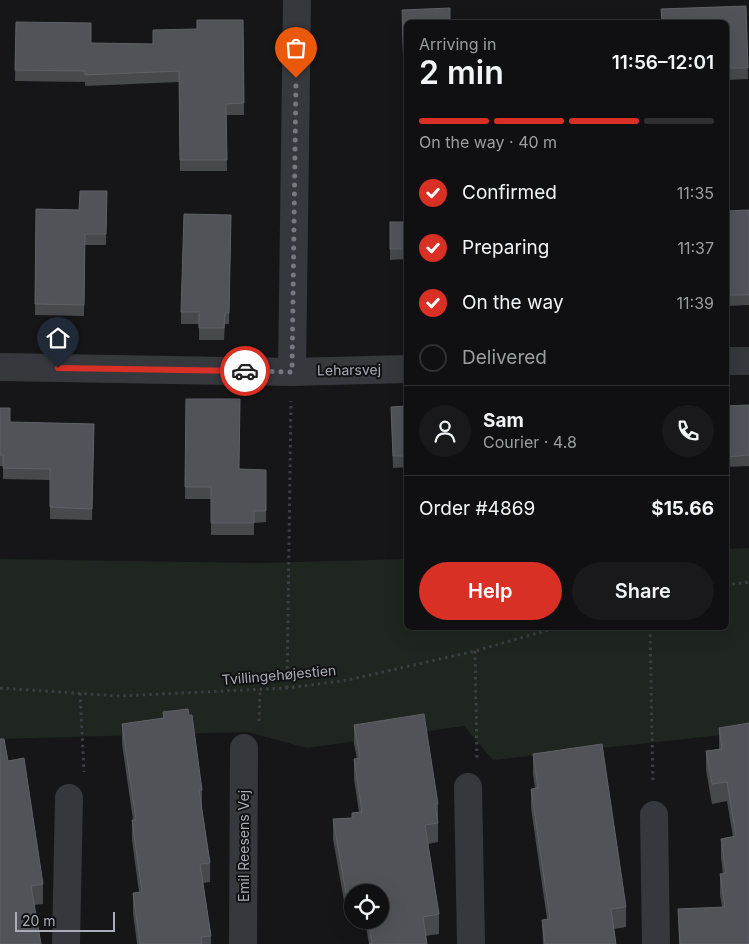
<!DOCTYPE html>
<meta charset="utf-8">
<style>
:root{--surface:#101012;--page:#19191b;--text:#f1f3f6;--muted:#9c9d9f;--line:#303032;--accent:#d93025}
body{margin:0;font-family:Inter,sans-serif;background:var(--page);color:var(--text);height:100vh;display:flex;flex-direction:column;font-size:19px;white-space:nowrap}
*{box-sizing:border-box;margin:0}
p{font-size:16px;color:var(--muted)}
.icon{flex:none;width:28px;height:28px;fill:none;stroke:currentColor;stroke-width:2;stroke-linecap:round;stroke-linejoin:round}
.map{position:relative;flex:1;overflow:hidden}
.panel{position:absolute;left:404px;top:20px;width:325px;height:610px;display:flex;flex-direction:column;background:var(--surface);border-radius:8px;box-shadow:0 5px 20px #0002,0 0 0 1px var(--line)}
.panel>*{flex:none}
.buttons{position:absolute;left:344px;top:884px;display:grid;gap:10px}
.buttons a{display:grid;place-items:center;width:45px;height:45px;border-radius:50%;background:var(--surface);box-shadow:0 5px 20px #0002,0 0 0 1px var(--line);font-size:25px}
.scale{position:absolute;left:15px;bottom:12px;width:100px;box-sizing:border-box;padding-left:5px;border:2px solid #a8adb8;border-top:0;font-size:14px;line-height:18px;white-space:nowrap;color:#a8adb8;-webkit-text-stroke:4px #111113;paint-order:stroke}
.pin{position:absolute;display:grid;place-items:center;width:42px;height:42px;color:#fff;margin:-51px -21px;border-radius:50% 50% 50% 0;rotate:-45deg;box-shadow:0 0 5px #0007}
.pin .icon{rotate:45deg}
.courier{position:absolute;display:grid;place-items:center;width:50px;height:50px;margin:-25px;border:4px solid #d93025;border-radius:50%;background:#fff;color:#222;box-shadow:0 1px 6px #0007}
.summary em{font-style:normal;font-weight:600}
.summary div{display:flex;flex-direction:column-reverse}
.summary{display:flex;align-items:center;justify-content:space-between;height:85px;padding:0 15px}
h1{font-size:32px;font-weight:600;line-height:38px}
.bar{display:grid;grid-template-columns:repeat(4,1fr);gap:8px 5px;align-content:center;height:60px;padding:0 15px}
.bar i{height:6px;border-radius:4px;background:var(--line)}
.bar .on{background:var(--accent)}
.bar p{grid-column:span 4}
.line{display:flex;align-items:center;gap:12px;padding:0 15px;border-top:1px solid var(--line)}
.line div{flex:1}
.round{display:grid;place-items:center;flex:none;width:52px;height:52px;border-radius:26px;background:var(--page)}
ol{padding:0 15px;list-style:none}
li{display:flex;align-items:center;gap:15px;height:55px}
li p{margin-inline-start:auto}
li .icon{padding:5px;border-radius:50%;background:var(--accent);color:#fff;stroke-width:4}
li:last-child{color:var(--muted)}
li i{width:28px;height:28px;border:2px solid var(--line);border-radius:50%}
.primary-button{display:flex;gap:10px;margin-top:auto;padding:10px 15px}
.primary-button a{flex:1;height:58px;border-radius:30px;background:var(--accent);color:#fff;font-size:20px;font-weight:600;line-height:58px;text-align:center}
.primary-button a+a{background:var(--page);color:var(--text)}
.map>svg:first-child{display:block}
.green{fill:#1e261f}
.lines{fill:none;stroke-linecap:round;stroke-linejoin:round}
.path{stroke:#3d3f44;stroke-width:3;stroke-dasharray:2.5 4;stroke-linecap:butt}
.minor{stroke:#37383d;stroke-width:28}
.wall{fill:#47494d}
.building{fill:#525359;stroke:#5f6168}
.done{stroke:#757880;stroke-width:5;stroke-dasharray:0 9}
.route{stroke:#d93025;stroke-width:6}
.labels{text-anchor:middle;stroke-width:4;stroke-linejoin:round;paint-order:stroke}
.street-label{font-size:14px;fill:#a8adb8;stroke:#111113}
</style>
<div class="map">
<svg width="749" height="944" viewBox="0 0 749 944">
<rect width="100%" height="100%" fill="#161618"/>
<!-- green -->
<polygon class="green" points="749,548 749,732 493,760 464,726 307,748 248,732 0,739 0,559 262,563 406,559 406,628 726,628 726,549"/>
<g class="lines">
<!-- path -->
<g class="path">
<polyline points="726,585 749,582"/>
<polyline points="650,628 653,784"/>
<polyline points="475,651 477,758"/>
<polyline points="0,688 119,696 287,688 348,680 475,651 555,628"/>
<polyline points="287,688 291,401"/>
<polyline points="80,693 84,772"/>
<polyline points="259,721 260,690"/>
</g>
<!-- minor -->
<g class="minor">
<polyline points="726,361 749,361"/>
<polyline points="0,367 292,372 406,369"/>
<polyline points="292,372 297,0"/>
<polyline points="468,787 471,944"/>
<polyline points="654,815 656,944"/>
<polyline points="66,944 69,798"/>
<polyline points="243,944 244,748"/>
</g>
</g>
<!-- wall -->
<g class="wall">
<polygon points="746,6 748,79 726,80 726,22 661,22 661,9"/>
<polygon points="243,20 244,115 226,115 227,171 180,171 179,82 85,86 85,82 15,81 16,22 91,43 153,44 197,29"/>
<polygon points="402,21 406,22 406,113 405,113"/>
<polygon points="107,191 106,245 85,245 84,316 35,315 36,209 79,210"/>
<polygon points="749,210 749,305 726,306 726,211"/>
<polygon points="231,215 229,324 225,324 224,340 199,340 199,324 181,324 181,312"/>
<polygon points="390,222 406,222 406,259 390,260"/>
<polygon points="186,399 239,469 266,470 266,522 254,523 254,535 211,535 211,499 185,499"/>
<polygon points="749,405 749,466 726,467 726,406"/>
<polygon points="406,406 406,467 393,468 391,407"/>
<polygon points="0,408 10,422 94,424 92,520 50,519 50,480 3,479 3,466 0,466"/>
<polygon points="163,712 202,790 202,810 210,863 210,882 203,883 211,936 211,944 137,944 133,913 133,893 139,892 132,840 132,820 133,820 122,744 122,724 163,718"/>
<polygon points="749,723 749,944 679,944 678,909 722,907 720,894 720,874 723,874 721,858 721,839 733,837 727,801 712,804 706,770 706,751 719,749 719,728"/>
<polygon points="354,725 438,804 438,842 428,844 439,914 439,934 369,944 365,920 380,920 380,892 352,892 352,911 346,912 333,839 333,819 352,818 352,813 359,812 354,779 354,759 357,759 354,744"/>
<polygon points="533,754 626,907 626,927 614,929 616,944 543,944 542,920 547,919 531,808 531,789 535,788 533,774"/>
<polygon points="8,761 43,884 43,904 34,905"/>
</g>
<!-- building -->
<g class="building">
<polygon points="746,6 748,68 726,68 726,22 662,22 661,9"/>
<polygon points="450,8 450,22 406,22 406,101 405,101 402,10"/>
<polygon points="197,20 243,20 244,103 226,104 227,160 180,160 179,71 85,75 85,71 15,70 16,22 91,23 91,43 153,44 153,30 197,29"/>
<polygon points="80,191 107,191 106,234 85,234 84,305 35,304 36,209 79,210"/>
<polygon points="749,210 749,295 726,295 726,211"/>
<polygon points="184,214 231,215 229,313 225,313 224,328 199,328 199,312 181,312"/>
<rect x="390" y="222" width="16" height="27"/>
<polygon points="186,399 240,399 239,469 266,470 266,511 254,511 254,523 211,523 211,487 185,487"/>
<polygon points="749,405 749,455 726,457 726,406"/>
<polygon points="406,406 406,456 393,456 391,407"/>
<polygon points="0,408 10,408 10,422 94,424 92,509 50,507 50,469 3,468 3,455 0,455"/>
<polygon points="188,709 189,715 192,715 202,790 199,790 210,863 200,864 211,936 201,937 202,944 140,944 133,893 142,892 132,820 136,820 122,724 164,718 163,712"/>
<polygon points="424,714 438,804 435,804 438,823 425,825 439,914 423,917 427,944 369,944 372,943 368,920 380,920 380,892 364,892 364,890 346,893 333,819 352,818 352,813 362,812 354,759 360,758 354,725"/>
<polygon points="749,723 749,944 680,944 678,909 725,907 720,874 726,873 721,839 736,836 727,782 712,784 706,751 722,749 719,728"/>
<polygon points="0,739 4,739 8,761 24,758 43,884 31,886 41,944 0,944"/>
<polygon points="602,744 626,907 611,909 616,944 545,944 542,920 550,919 531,789 538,788 533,754"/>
</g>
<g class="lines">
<!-- done -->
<polyline class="done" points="245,371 292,372 296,78"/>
<!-- route -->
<polyline class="route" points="58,368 245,371"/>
</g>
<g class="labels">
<!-- street labels -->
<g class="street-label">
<text transform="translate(349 370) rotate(-1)" y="5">Leharsvej</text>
<text transform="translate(279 675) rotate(-5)" y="5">Tvillingehøjestien</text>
<text transform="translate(244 846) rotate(-90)" y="5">Emil Reesens Vej</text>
</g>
</g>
</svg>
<div class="buttons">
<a><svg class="icon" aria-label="locate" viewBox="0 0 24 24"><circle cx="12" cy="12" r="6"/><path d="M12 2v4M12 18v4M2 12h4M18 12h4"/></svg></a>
</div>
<div class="scale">20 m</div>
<div class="pin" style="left:296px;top:78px;background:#ea580c"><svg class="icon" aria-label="bag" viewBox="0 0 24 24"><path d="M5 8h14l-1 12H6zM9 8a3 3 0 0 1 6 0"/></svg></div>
<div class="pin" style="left:58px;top:368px;background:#1f2937"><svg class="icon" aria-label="home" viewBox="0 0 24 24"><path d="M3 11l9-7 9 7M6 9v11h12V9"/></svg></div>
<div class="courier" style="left:245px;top:371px"><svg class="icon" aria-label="car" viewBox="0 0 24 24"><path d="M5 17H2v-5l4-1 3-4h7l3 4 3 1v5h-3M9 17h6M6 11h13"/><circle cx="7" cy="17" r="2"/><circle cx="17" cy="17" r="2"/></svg></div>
<section class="panel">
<div class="summary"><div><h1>2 min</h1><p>Arriving in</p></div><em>11:56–12:01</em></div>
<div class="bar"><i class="on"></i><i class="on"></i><i class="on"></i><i></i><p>On the way · 40 m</p></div>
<ol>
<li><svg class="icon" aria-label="check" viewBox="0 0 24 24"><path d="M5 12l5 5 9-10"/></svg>Confirmed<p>11:35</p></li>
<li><svg class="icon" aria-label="check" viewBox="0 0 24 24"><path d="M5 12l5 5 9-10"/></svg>Preparing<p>11:37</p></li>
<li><svg class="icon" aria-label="check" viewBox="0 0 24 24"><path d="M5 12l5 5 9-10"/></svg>On the way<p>11:39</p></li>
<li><i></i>Delivered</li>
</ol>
<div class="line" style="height:90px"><a class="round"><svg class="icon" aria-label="person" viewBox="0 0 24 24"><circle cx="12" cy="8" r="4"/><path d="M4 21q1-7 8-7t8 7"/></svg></a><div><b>Sam</b><p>Courier · 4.8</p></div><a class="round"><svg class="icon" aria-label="phone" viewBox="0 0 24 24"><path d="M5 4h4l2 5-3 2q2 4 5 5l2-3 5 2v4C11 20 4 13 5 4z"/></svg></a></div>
<div class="line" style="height:65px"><div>Order #4869</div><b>$15.66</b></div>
<div class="primary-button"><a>Help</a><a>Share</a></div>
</section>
</div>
